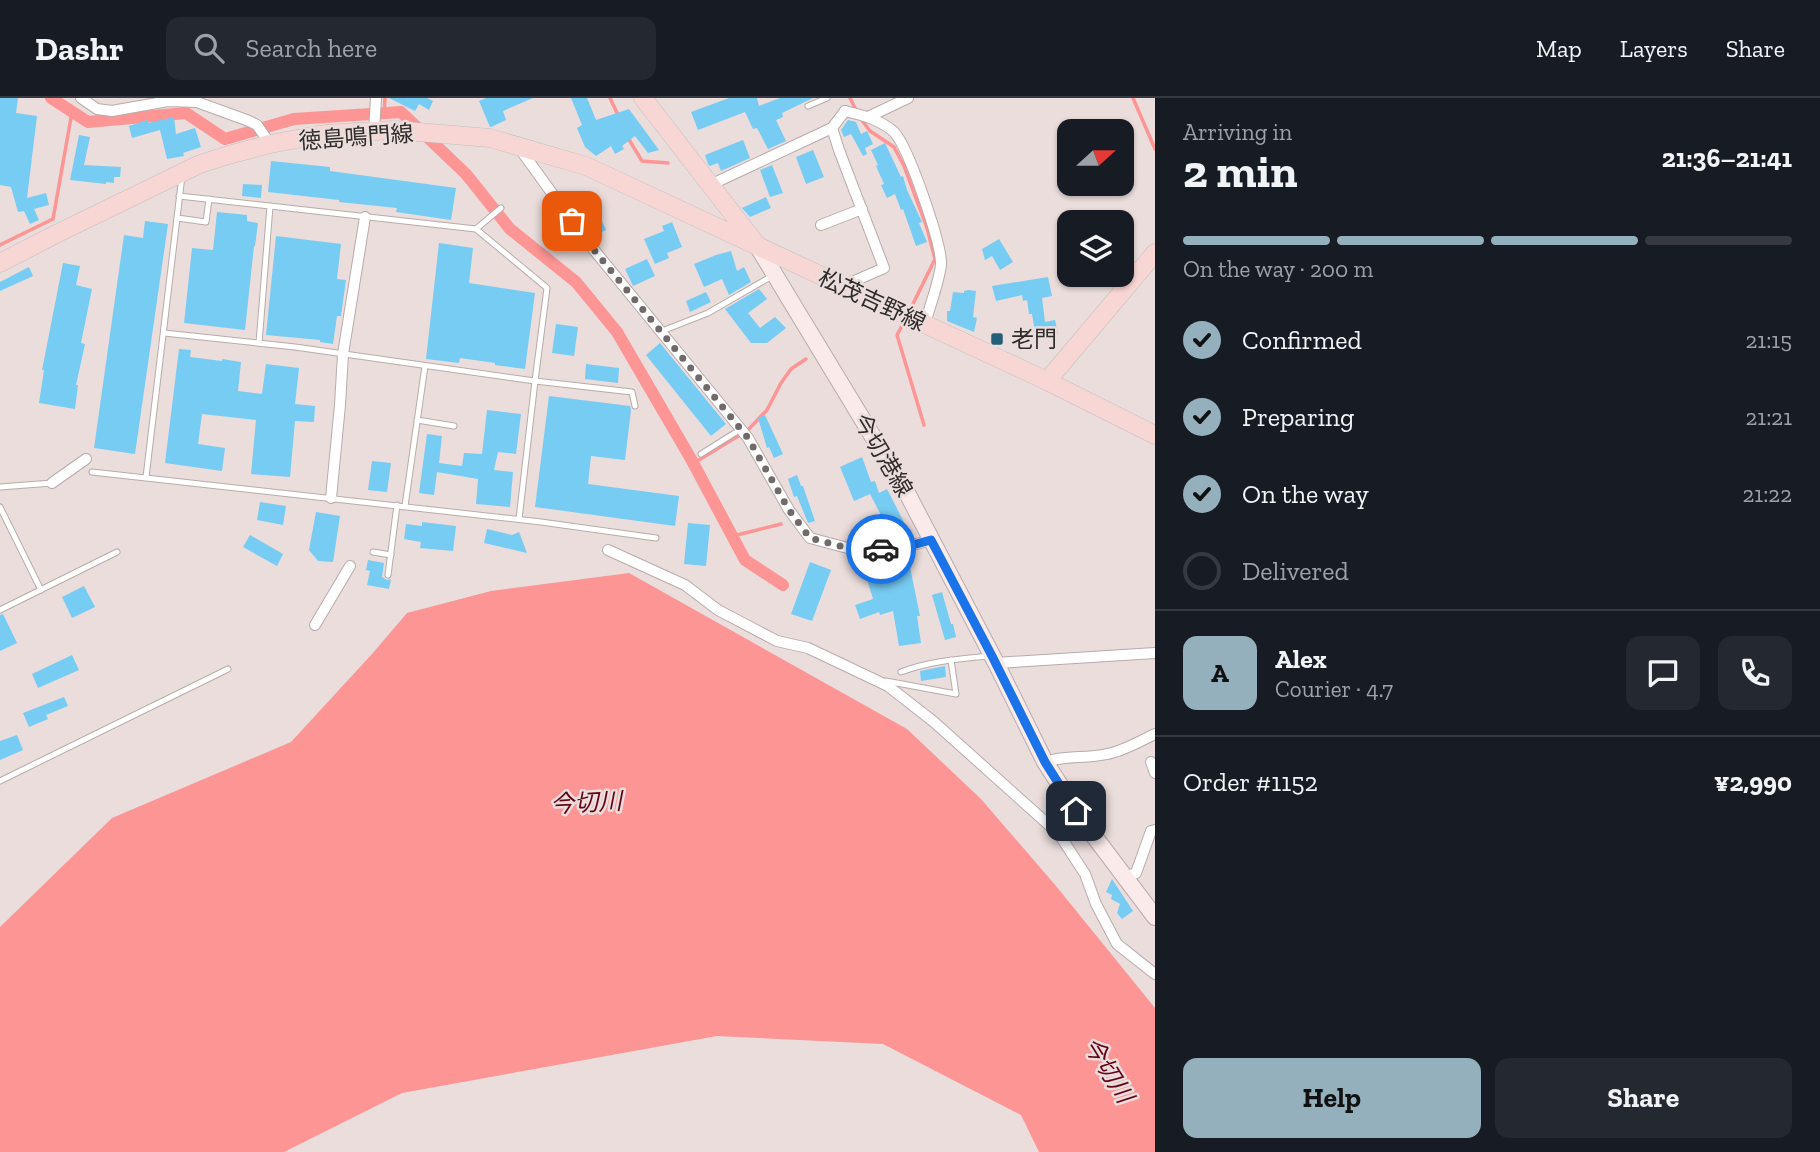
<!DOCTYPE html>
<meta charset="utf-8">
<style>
:root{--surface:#171b24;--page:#242831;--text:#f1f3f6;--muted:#9ea1a6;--line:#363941;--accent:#95b0bd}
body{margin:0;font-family:"Zilla Slab","Noto Sans JP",serif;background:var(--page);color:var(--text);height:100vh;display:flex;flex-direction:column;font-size:26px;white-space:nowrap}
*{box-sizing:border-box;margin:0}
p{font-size:23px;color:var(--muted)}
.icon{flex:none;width:38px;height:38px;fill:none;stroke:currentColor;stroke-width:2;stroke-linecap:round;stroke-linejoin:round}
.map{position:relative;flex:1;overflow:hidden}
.side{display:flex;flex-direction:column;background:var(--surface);width:665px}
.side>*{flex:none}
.needle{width:46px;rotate:69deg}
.buttons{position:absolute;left:1057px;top:21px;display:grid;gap:14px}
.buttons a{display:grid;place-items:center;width:77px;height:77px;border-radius:14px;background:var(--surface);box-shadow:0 2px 5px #0004;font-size:35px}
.pin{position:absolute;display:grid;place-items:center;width:60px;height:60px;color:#fff;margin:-30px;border-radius:14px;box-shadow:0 4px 10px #0006}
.courier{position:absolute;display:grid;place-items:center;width:70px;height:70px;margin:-35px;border:5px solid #1a73e8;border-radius:50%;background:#fff;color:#222;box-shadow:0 2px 9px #0007}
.summary em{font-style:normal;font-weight:700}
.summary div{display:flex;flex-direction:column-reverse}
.summary{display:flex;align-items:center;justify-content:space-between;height:119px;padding:0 28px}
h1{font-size:46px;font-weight:700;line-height:52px}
.bar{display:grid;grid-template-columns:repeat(4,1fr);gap:10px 7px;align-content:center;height:84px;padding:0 28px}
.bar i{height:9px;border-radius:5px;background:var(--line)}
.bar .active{background:var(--accent)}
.bar p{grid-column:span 4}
.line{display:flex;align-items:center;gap:18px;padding:0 28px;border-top:2px solid var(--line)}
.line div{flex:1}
.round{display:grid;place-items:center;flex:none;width:74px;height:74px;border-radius:14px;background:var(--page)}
ol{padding:0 28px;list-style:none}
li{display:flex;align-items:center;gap:21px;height:77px}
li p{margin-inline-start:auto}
li .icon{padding:7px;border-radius:50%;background:var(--accent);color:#111;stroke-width:4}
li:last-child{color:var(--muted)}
li i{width:38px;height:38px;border:4px solid var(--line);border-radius:50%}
.cta{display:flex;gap:14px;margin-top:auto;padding:14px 28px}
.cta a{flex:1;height:80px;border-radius:14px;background:var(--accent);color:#111;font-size:28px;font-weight:700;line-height:80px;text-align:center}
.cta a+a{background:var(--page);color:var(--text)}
header{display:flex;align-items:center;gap:42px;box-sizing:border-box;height:98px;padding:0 35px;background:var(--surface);border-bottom:2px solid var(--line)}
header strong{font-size:33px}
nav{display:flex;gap:38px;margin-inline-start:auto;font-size:24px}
.search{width:490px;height:63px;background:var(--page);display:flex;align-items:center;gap:18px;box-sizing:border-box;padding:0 24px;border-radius:14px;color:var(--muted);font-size:26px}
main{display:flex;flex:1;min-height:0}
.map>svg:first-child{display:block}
.water{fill:#fc9594}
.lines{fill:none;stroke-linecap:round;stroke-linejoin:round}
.stream{stroke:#fc9594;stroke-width:3.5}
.canal{stroke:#fc9594;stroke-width:12}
.building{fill:#77ccf3}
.service-casing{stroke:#b8acab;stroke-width:7}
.minor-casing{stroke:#b8acab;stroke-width:12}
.secondary-casing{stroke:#b8acab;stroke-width:18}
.primary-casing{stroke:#c1c0c0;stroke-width:19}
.service{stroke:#fff;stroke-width:5}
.minor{stroke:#fff;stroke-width:10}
.secondary{stroke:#fbeaea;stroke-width:16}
.primary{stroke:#f8d6d4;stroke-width:18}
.done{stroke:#726a6a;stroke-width:7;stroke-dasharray:0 12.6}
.route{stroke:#1a73e8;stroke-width:9}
.poi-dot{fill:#245e77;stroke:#eadddc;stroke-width:2.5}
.labels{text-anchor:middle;stroke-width:5;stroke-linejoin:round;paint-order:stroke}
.street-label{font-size:23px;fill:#312c2c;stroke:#eadddc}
.poi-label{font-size:23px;fill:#312c2c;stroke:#eadddc;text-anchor:start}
.water-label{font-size:24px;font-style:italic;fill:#630515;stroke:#eadddc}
</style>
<header>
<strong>Dashr</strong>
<div class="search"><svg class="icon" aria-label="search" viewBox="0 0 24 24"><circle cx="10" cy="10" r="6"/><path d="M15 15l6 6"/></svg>Search here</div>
<nav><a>Map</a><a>Layers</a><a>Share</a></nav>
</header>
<main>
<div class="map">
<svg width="1155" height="1054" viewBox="0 0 1155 1054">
<rect width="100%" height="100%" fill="#eadddc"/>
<!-- water -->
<polygon class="water" points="629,475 907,631 981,701 1056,788 1155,910 1155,1054 1039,1054 1021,1017 883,946 717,938 402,995 284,1054 0,1054 0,829 112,720 291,644 372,556 407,515 491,493"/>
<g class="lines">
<!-- stream -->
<g class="stream">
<polyline points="610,0 618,17"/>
<polyline points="850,0 857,14"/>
<polyline points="1133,0 1155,51"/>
<polyline points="384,15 385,0"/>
<polyline points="861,21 870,33 894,49 904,68 927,130 935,161 909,214"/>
<polyline points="628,40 642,63 668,65"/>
<polyline points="0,147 53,121 72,14"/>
<polyline points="904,224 897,237 924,327"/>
<polyline points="694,365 748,332 767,312 781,285 791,271 806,261"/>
<polyline points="733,438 781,426"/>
</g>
<!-- canal -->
<polyline class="canal" points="51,0 88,24 186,15 225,41 294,21 401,14 466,76 510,131 576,184 617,234 691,361 745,462 783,487"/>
</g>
<!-- building -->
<g class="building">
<polygon points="0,0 18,0 16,15 37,18 27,100 46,95 49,107 34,111 39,122 30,126 24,113 18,114 11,89 0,87"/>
<polygon points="389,0 427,0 433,3 429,12 419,6 415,13"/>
<polygon points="486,0 533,0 503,13 506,22 491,29 490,29 479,3"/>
<polygon points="571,0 587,0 596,22 629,11 659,52 648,55 635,38 622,48 624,51 615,56 611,48 596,58 585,49 577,30 582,27"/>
<polygon points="729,0 757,0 759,8 780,0 813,0 782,15 783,19 776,22 786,43 768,51 757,30 753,31 745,14 698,32 691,14"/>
<polygon points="174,19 176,36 195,30 201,49 183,55 184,58 167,61 160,32 132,40 129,28 147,22 148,25"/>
<polygon points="848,22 856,24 861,36 867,33 873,46 865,50 867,56 863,58 851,36 844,39 841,32"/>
<polygon points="79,37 90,39 84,67 121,69 120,79 114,79 114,85 106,84 106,86 70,82"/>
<polygon points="743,42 750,60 721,73 718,65 710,68 708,66 705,57"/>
<polygon points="885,45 901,79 903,78 907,92 922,124 919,125 927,144 916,148 903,111 901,112 895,96 887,100 881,87 884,86 876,68 878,67 871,52"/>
<polygon points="813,52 824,79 806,86 796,59"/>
<polygon points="271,63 330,69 330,73 456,90 451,122 396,114 397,110 339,104 339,102 268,94"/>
<polygon points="772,67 783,95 770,99 760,72"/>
<polygon points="243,86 262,87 261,100 242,98"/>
<polygon points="591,99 606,132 593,138 583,124 575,107"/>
<polygon points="766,99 771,110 750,119 742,110"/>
<polygon points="217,114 247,117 247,123 258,125 255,148 254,148 245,232 184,225 192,150 213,152"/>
<polygon points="145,123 168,126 135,356 94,350 124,137 143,140"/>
<polygon points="672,124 682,149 667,155 669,160 655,166 644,141 664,133 662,128"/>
<polygon points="276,138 341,146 337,181 346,182 341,218 337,218 333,246 320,244 320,242 266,237"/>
<polygon points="999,141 1013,164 1000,172 992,158 985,162 982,151"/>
<polygon points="439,145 473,150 469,185 535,195 525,271 495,267 495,265 460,260 459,265 426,261"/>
<polygon points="731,153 737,173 744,169 751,184 729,197 722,181 704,189 694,166 716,157"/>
<polygon points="647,161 655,178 633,188 625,171"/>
<polygon points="63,165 80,168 76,187 92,191 81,245 85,246 76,287 78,287 75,311 39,305 44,272 42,272"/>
<polygon points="29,169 33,178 0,193 0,184"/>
<polygon points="1048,179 1052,198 1042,200 1045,224 1055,222 1058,236 1036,240 1032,216 1029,216 1027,202 1023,203 1022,197 996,203 992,188"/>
<polygon points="759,191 767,201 748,215 760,230 775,219 786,230 767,245 751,245 725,211"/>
<polygon points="969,192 976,193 973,219 977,220 974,234 947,223 947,213 950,213 953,194 964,195 964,193"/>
<polygon points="706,194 711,204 690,214 686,203"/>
<polygon points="556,226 578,229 574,258 552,255"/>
<polygon points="660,245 726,326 711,338 646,257"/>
<polygon points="179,251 191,252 190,259 222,263 222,261 241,264 238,293 262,296 266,266 299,270 295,306 315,308 314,324 295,323 290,379 251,376 256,322 202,316 198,346 225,350 222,373 165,365"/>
<polygon points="586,266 619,270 618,285 585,281"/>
<polygon points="549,298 630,308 631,312 625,362 591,358 588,386 679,398 675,428 535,409"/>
<polygon points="487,312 521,316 516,356 498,354 494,372 513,374 510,409 476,406 478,381 437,374 434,397 419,395 427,336 442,338 439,365 462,368 464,355 482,356"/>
<polygon points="765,317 783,356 774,360 769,349 767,350 758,320"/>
<polygon points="862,359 871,384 875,383 879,395 887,391 908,432 893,440 870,396 854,403 840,369"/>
<polygon points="372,363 391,365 387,394 368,392"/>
<polygon points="797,377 801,388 803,388 815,423 808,425 797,398 794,399 788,381"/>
<polygon points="260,404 286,408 283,427 257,422"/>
<polygon points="316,414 340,418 333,464 318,463 309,452"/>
<polygon points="422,424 456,428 453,453 420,450 421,444 404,441 406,426 422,428"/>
<polygon points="688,425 710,427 706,468 684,466"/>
<polygon points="487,431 512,437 519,434 527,455 484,445"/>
<polygon points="250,437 283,456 277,468 243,449"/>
<polygon points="885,461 889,473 910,469 920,518 917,518 921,545 899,548 893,513 880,517 879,514 860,521 855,507 873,501 863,468"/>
<polygon points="368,462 384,465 382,479 387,482 391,481 389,491 367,487 370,473 366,472"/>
<polygon points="810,464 831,472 812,523 791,516"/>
<polygon points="84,488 95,509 72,520 62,499"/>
<polygon points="942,494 951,526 953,526 956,539 945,542 932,497"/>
<polygon points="3,516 17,545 0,553 0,517"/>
<polygon points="72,557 79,572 38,590 32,576"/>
<polygon points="945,568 946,579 921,583 920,573"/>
<polygon points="64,599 68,608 46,617 48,621 29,629 23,615"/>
<polygon points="17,637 23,652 0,662 0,643"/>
<polygon points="1112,781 1133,813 1122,821 1117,815 1120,806 1111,801 1112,797 1106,794"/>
</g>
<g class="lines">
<!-- service casing -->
<g class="service-casing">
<g id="service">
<polyline points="808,8 827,0"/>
<polyline points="177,120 206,124 209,101"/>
<polyline points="476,131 501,110"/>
<polyline points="662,233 708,215 772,178"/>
<polyline points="164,235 295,249 535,283 547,190 476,131 179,98"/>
<polyline points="259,245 270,108"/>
<polyline points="417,322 454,328"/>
<polyline points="701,356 741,331"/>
<polyline points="92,374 541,424 656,440"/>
<polyline points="146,379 182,78"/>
<polyline points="0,389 52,385"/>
<polyline points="405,408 425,268"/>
<polyline points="0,409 41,492"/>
<polyline points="519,421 535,283 632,294 635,308"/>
<polyline points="373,454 391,457"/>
<polyline points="388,477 397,407"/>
<polyline points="0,512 117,454"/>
<path d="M901 574C929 563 959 561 989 558"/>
<polyline points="886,583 956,596 951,562"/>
<polyline points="0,683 228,571"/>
</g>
</g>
<!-- minor casing -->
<g class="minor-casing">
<g id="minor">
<polyline points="81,0 97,11 112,13 168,3 197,4 249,23 257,27 270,46"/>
<path d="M845 13C862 17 881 22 894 34 909 50 940 142 941 164 942 176 928 213 925 226"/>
<polyline points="868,19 908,0"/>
<polyline points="832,30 839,52 884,170 843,188"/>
<polyline points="374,33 376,0"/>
<polyline points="520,51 585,141 748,340 789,412 810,440 855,452 905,449 931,442"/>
<polyline points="710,87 832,30 845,13"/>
<polyline points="821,127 862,111"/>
<polyline points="52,385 86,361"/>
<polyline points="331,400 340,307 343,256 365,119"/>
<polyline points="608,452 685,487 718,512 777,543 808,550 888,588 934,624 1059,736 1085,776 1096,806 1117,846 1155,876"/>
<polyline points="315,527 350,468"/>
<polyline points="996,565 1155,555"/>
<path d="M1045 664C1065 657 1086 661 1107 656 1124 653 1140 643 1155 636"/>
<polyline points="1151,664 1155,675"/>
<polyline points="1125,779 1136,775 1151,733 1155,732"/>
</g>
</g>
<!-- secondary casing -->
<g class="secondary-casing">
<polyline id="secondary" points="758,149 907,395 996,565 1045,664 1088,730 1155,819"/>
</g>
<!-- primary casing -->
<g class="primary-casing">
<g id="primary">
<polyline points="643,0 756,146"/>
<polyline points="0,165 56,136 200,66 232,56 270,46 324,36 374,33 394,32 490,40 586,68 1047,283 1155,337"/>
<polyline points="1047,283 1155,155"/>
</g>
</g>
<!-- service -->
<use href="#service" class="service"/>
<!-- minor -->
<use href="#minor" class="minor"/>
<!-- secondary -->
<use href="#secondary" class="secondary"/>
<!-- primary -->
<use href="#primary" class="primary"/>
</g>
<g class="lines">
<!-- done -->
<polyline class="done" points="572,123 585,141 748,340 789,412 810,440 855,452 881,451"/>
<!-- route -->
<polyline class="route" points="881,451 905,449 931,442 992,558 1045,664 1076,713"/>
</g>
<!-- markers -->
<rect class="poi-dot" x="990" y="234" width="14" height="14" rx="3.5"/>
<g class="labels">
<!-- street labels -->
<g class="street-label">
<text transform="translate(356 39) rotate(-4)" y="8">徳島鳴門線</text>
<text transform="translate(872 202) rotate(25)" y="8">松茂吉野線</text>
<text transform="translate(883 357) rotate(59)" y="8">今切港線</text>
</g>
<!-- poi labels -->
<g class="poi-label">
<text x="1011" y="249">老門</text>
</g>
<!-- water labels -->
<g class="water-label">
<text transform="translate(586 705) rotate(-3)" y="8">今切川</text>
<text transform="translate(1108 972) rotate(58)" y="8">今切川</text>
</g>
</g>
</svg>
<div class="buttons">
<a><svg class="needle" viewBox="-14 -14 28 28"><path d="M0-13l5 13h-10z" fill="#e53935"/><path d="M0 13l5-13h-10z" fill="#9ea1a6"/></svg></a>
<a><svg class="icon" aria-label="layers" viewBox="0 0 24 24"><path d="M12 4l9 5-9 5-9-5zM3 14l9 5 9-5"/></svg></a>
</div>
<div class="pin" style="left:572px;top:123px;background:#ea580c"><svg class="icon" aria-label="bag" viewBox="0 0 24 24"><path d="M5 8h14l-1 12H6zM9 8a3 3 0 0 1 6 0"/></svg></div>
<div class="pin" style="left:1076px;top:713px;background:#1f2937"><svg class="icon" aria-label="home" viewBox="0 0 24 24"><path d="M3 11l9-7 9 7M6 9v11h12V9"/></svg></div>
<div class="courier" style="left:881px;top:451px"><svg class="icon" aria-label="car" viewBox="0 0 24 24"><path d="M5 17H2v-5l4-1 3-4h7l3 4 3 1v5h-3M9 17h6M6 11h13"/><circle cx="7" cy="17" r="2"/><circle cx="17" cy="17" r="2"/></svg></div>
</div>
<section class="side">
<div class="summary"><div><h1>2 min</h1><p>Arriving in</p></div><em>21:36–21:41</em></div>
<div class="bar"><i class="active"></i><i class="active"></i><i class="active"></i><i></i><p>On the way · 200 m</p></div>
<ol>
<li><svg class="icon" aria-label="check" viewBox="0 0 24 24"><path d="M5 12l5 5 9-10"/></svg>Confirmed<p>21:15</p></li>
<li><svg class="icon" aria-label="check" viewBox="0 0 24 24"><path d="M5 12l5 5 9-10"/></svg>Preparing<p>21:21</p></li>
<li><svg class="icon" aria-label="check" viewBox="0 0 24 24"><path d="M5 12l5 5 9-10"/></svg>On the way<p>21:22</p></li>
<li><i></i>Delivered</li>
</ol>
<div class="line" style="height:126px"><b class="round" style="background:var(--accent);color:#111">A</b><div><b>Alex</b><p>Courier · 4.7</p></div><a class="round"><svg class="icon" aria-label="chat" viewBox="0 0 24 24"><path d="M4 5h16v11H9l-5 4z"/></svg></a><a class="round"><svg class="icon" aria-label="phone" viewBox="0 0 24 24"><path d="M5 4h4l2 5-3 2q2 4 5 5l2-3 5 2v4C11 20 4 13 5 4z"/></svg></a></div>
<div class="line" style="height:91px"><div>Order #1152</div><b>¥2,990</b></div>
<div class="cta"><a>Help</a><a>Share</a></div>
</section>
</main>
